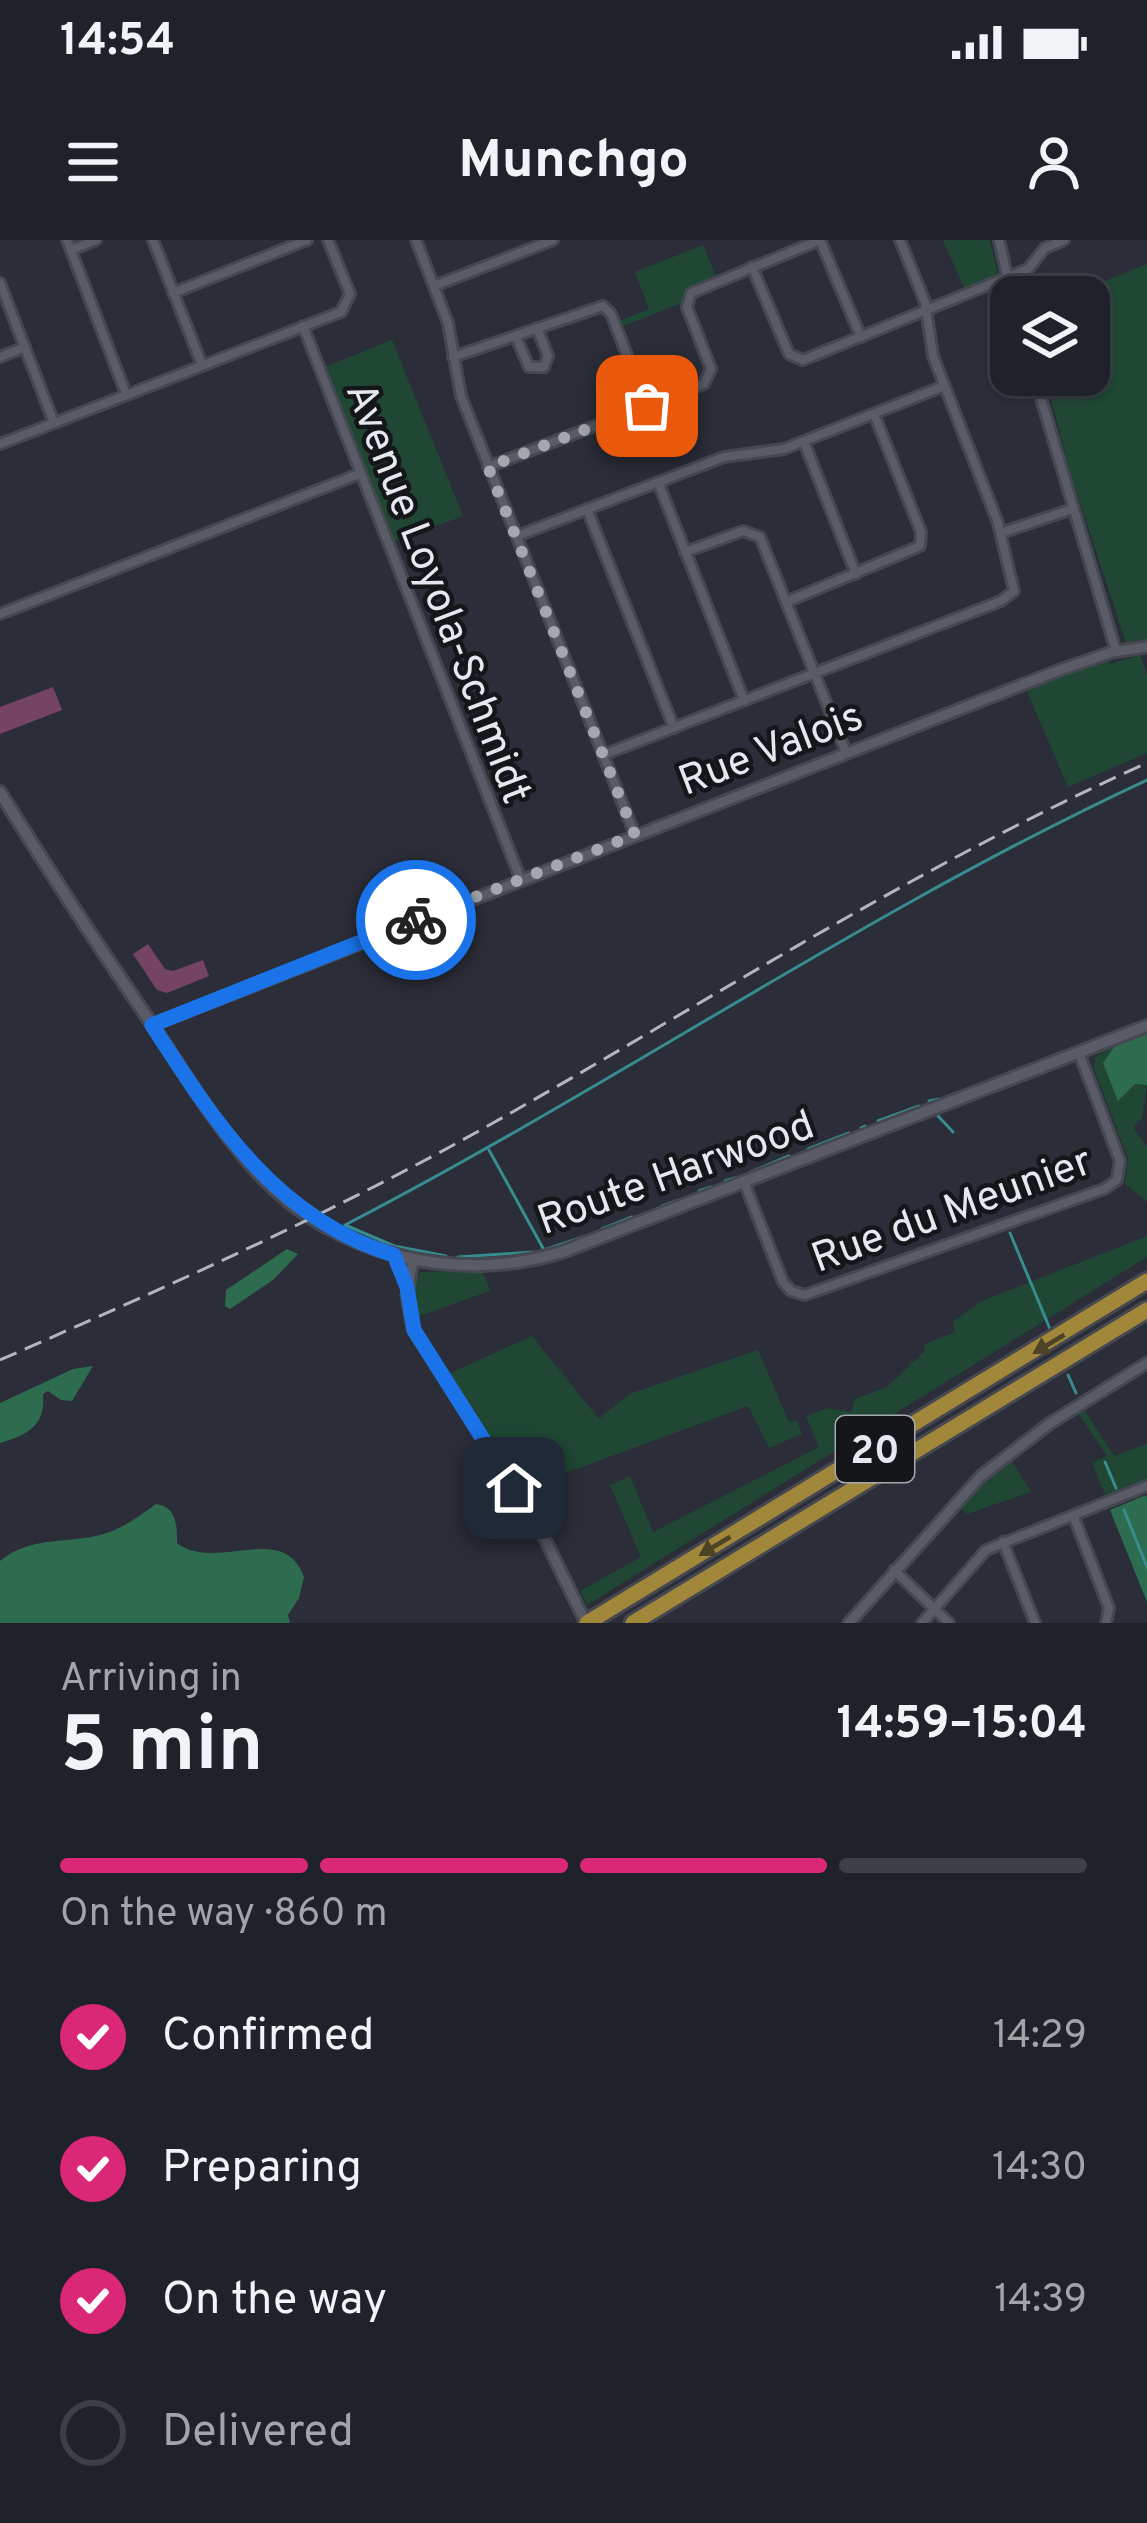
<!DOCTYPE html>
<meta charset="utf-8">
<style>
:root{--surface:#20222a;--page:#2d2f36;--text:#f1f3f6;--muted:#a2a4a8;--line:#3d3f47;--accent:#db2777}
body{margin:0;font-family:Overpass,sans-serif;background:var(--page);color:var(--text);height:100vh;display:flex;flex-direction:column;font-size:45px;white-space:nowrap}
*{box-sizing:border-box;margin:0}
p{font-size:39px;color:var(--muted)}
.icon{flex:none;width:66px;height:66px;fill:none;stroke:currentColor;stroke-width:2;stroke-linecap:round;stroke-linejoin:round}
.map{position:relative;height:1383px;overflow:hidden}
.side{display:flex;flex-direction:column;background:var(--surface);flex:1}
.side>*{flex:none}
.fabs{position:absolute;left:990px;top:36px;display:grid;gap:24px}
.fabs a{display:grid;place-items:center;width:120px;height:120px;border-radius:24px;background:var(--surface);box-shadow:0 3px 9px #0004,0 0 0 3px var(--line);font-size:60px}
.pin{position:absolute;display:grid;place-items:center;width:102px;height:102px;color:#fff;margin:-51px;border-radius:24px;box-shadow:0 6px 18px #0006}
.courier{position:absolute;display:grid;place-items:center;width:120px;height:120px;margin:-60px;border:9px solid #1a73e8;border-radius:50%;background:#fff;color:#222;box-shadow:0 3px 15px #0007}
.head em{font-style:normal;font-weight:700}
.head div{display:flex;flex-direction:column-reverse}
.head{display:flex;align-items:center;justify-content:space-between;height:204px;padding:0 60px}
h1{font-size:78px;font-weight:700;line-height:90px}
.bar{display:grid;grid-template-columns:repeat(4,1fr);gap:18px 12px;align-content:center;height:144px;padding:0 60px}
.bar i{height:15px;border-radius:9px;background:var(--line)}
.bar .selected{background:var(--accent)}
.bar p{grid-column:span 4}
ol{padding:0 60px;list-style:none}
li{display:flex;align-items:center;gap:36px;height:132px}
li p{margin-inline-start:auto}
li .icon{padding:12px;border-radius:50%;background:var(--accent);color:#fff;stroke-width:4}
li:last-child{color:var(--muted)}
li i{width:66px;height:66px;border:6px solid var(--line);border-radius:50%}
.status{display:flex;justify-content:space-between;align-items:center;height:84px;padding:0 60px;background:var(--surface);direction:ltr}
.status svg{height:33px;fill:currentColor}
header{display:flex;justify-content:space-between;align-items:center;height:156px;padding:0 60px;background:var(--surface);font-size:54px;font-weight:700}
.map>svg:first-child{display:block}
.green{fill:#1f4734}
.forest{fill:#2d6c4f}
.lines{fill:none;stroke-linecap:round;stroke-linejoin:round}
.stream{stroke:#378c90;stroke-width:3}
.building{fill:#754464}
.minor-casing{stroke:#464851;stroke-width:14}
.tertiary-casing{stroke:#464851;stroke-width:15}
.secondary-casing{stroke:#464851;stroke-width:16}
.motorway-casing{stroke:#464851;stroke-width:21}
.minor{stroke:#595b67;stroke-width:8}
.tertiary{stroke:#595b67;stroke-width:9}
.secondary{stroke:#595b67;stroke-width:10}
.motorway{stroke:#a08739;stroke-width:15}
.rail{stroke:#b3b5bd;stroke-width:3;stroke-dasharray:18 9;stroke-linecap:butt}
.oneway{fill:#4d4326}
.done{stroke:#a5a7af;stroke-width:12;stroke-dasharray:0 21.6}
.route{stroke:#1a73e8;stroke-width:15}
.labels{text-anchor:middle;stroke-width:9;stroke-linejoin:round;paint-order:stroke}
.shield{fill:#15161a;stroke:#a7a9af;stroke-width:3}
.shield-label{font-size:39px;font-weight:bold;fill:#e6e8ef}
.street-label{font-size:42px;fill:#e6e8ef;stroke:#15161a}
</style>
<div class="status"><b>14:54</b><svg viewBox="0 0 49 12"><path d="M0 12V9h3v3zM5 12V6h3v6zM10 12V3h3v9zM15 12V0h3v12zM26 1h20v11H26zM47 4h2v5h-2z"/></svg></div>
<header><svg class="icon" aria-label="menu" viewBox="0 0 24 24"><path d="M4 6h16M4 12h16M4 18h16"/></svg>Munchgo<svg class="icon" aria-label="person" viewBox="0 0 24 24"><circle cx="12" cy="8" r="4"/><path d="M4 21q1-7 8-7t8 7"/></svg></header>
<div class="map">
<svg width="1147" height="1383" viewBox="0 0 1147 1383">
<rect width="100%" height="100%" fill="#2b2d38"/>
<!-- green -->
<g class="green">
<polygon points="943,0 990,0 998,34 965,50"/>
<polygon points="703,5 716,36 690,47 682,63 621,87 619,81 649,69 635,32"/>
<polygon points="1147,24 1147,400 1126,403 1070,232 1045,135 1089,135 1089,57 1065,57"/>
<polygon points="392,100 463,276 392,303 325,127"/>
<polygon points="1140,415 1147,435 1147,513 1068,547 1026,449 1108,419 1110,424"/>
<polygon points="1116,804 1103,823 1119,860 1135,843 1147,845 1142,878 1133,887 1147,907 1147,961 1125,944 1128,918 1094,829 1095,817"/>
<polygon points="1147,996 1147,1017 587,1365 580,1351 641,1317 610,1245 630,1236 653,1292 819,1207 806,1176 828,1168 851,1172 855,1159 887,1147 924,1112 925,1104 955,1092 953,1081 982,1061"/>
<polygon points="482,1030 490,1051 414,1078 413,1052 420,1032"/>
<polygon points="532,1096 599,1179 629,1154 758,1110 789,1182 797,1180 802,1194 769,1208 748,1166 522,1249 448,1134"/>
<polygon points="1083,1168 1114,1216 1147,1204 1147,1240 1106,1257 1092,1222 1107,1216 1077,1172"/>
<polygon points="1010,1218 1031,1252 967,1274 958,1266"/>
</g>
<!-- forest -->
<g class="forest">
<polygon points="1147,792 1147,845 1135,844 1118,861 1103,823 1116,804"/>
<polygon points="287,1009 298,1014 273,1040 230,1069 225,1066 226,1050"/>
<path d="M93 1126 72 1161 61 1160 48 1151 43 1154C46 1186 27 1195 0 1203V1163L73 1129Z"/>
<polygon points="1146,1255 1147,1258 1147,1362 1110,1270"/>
<path d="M156 1264C177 1267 177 1285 177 1303 215 1333 284 1280 304 1337L299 1358 288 1375 290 1383H0V1321C30 1296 64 1304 100 1295 123 1289 138 1277 156 1264Z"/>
</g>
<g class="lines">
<!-- stream -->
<g class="stream">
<polyline points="929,861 939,859"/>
<polyline points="938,876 953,892"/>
<polyline points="878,881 919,866"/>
<polyline points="861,888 865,886"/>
<polyline points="808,909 849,893"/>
<polyline points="489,910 544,1010"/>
<polyline points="751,932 789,916"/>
<polyline points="725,941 735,938"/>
<polyline points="699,951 711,947"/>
<polyline points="662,966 676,961"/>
<polyline points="602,989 632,977"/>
<polyline points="1010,993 1050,1089"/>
<polyline points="544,1010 583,997"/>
<path d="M446 1016 394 1006 345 985C617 844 869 669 1147 540"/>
<polyline points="458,1017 533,1012"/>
<polyline points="1068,1135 1076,1153"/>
<polyline points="1105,1222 1116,1248"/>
<polyline points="1124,1270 1147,1327"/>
</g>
</g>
<!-- building -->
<g class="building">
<polygon points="53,447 62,470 0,494 0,467"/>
<polygon points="148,704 165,729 173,731 203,720 209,736 167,753 157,750 133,714"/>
</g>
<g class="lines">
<!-- minor casing -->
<g class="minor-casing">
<g id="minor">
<polyline points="67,0 126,154"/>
<polyline points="153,0 202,125"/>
<polyline points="416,0 448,83 461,156 635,595"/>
<polyline points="820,0 861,97"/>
<polyline points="999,0 1012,57"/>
<polyline points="71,10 96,0"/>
<polyline points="752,27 789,114 803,120 1028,29 1045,8 1064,0"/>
<polyline points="0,43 54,183"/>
<polyline points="434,46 553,0"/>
<polyline points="173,53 307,0"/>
<polyline points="303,86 521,640"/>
<polyline points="516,97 529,127 544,127 548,116 537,88"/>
<polyline points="0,117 25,107"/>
<polyline points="453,117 603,66 611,74 647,166"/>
<polyline points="1034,135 1116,411"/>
<polyline points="804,202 856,334"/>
<polyline points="0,204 341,72 350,54 328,0"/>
<polyline points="488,227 704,144 711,129 687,67 691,53 820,0"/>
<polyline points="658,242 744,460"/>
<polyline points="587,269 674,488"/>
<polyline points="1001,293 1072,269"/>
<polyline points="517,296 724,217 784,209 944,146"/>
<polyline points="685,312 743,291 760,297 846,512"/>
<polyline points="786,362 920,306 921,292 874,174"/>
<polyline points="0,374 359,234"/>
<polyline points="603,515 1001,361 1014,351 998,283 933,116 925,62 900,0"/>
<polyline points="744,942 783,1042 791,1051 805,1055 1104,949 1117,940 1120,921 1079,813"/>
<polyline points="1073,1275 1109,1368 1106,1383"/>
<polyline points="1003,1302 1035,1383"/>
<polyline points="894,1330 949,1383"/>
<polyline points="922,1383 986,1310 1147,1246"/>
</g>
</g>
<!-- tertiary casing -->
<g class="tertiary-casing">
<g id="tertiary">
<polyline points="152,785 1060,430 1112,412 1147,407"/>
<polyline points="413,1019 407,1056 413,1089 540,1289 586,1383"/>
<polyline points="849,1383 981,1236 1049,1184 1147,1123"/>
</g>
</g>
<!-- secondary casing -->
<g class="secondary-casing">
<path id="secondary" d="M0 552C48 630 99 707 151 783 185 834 217 888 258 933 335 1016 455 1044 562 1012L1147 786"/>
</g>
<!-- motorway casing -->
<g class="motorway-casing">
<g id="motorway">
<polyline points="587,1383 1147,1041"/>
<polyline points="633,1383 1147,1070"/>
</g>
</g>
<!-- minor -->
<use href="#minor" class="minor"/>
<!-- tertiary -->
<use href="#tertiary" class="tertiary"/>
<!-- secondary -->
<use href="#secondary" class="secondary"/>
<!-- motorway -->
<use href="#motorway" class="motorway"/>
<!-- rail -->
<path class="rail" d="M0 1120C162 1049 322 978 477 892 702 766 910 629 1147 523"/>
</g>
<!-- one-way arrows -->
<defs><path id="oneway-solid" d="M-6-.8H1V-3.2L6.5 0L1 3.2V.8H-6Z" transform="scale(3)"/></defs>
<g class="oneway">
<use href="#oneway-solid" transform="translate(1049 1104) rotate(149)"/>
<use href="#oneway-solid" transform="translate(715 1306) rotate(149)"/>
</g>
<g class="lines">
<!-- done -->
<polyline class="done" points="416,680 635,595 488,227 647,166"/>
<!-- route -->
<path class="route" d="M416 680 152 785C215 883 277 979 394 1015L407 1047 414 1090 514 1248"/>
</g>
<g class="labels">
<!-- shield labels -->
<rect class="shield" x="836" y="1176" width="78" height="66" rx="9"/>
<g class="shield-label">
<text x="875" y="1223">20</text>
</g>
<!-- street labels -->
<g class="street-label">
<text transform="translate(440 352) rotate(69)" y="15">Avenue Loyola-Schmidt</text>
<text transform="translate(770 507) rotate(-21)" y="15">Rue Valois</text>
<text transform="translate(675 931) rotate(-20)" y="15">Route Harwood</text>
<text transform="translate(951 968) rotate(-20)" y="15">Rue du Meunier</text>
</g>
</g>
</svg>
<div class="fabs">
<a><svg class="icon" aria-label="layers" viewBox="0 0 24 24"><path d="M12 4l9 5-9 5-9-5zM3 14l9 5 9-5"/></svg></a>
</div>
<div class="pin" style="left:647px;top:166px;background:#ea580c"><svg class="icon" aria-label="bag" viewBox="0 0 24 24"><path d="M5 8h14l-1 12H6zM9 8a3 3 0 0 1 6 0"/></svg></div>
<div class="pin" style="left:514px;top:1248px;background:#1f2937"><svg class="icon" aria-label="home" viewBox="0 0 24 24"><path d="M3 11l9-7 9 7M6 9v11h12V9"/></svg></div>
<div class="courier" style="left:416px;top:680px"><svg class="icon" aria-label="bike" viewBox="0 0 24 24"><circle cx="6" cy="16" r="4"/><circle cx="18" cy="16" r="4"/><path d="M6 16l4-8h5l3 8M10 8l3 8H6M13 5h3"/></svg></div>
</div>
<section class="side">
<div class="head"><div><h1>5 min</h1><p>Arriving in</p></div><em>14:59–15:04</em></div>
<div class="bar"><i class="selected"></i><i class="selected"></i><i class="selected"></i><i></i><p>On the way · 860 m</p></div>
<ol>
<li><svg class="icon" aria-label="check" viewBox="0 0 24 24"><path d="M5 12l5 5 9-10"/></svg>Confirmed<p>14:29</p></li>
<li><svg class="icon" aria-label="check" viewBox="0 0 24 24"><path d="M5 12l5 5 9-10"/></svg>Preparing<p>14:30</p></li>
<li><svg class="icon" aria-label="check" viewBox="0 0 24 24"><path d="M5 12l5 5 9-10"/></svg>On the way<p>14:39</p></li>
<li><i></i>Delivered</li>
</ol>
</section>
